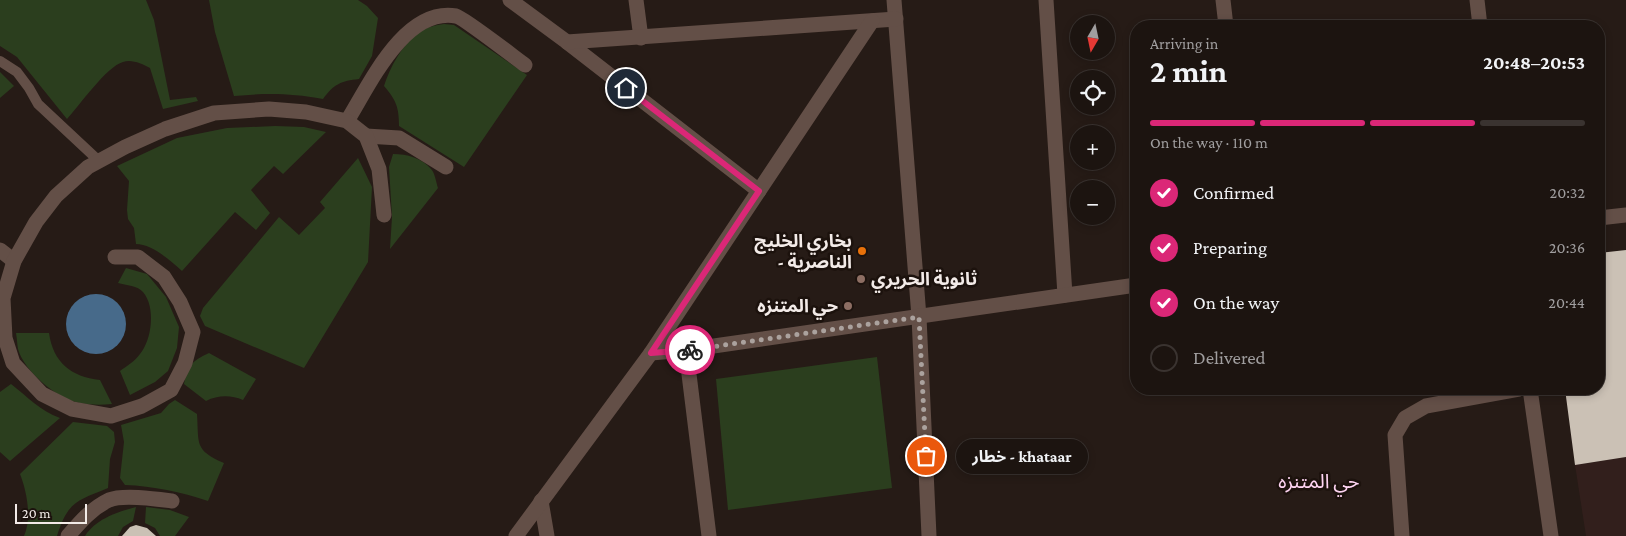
<!DOCTYPE html>
<meta charset="utf-8">
<style>
:root{--surface:#1c1410;--page:#251d19;--text:#f1f3f6;--muted:#a09e9f;--line:#3a3330;--accent:#db2777}
body{margin:0;font-family:"Crimson Pro","Noto Sans Arabic",serif;background:var(--page);color:var(--text);height:100vh;display:flex;flex-direction:column;font-size:19px;white-space:nowrap}
*{box-sizing:border-box;margin:0}
p{font-size:16px;color:var(--muted)}
.icon{flex:none;width:28px;height:28px;fill:none;stroke:currentColor;stroke-width:2;stroke-linecap:round;stroke-linejoin:round}
.map{position:relative;flex:1;overflow:hidden}
.side{position:absolute;left:1130px;top:20px;width:475px;height:375px;display:flex;flex-direction:column;background:var(--surface);border-radius:20px;box-shadow:0 2px 8px #0003,0 0 0 1px var(--line)}
.side>*{flex:none}
.needle{width:32px;rotate:189deg}
.buttons{position:absolute;left:1070px;top:15px;display:grid;gap:10px}
.buttons a{display:grid;place-items:center;width:45px;height:45px;border-radius:50%;background:var(--surface);box-shadow:0 2px 8px #0003,0 0 0 1px var(--line);font-size:25px}
.scale{position:absolute;left:15px;bottom:12px;width:72px;box-sizing:border-box;padding-left:5px;border:2px solid #f3ebe8;border-top:0;font-size:14px;line-height:18px;white-space:nowrap;color:#f3ebe8;-webkit-text-stroke:4px #1c120d;paint-order:stroke}
.pin{position:absolute;display:grid;place-items:center;width:42px;height:42px;color:#fff;margin:-21px;border:2px solid #fff;border-radius:50%;box-shadow:0 1px 5px #0007}
.courier{position:absolute;display:grid;place-items:center;width:50px;height:50px;margin:-25px;border:4px solid #db2777;border-radius:50%;background:#fff;color:#222;box-shadow:0 1px 6px #0007}
.bubble{position:absolute;height:35px;border-radius:18px;background:var(--surface);box-shadow:0 2px 8px #0003,0 0 0 1px var(--line);font-size:16px;font-weight:700;line-height:35px;text-align:center}
.head em{font-style:normal;font-weight:700}
.head div{display:flex;flex-direction:column-reverse}
.head{display:flex;align-items:center;justify-content:space-between;height:85px;padding:0 20px}
h1{font-size:32px;font-weight:700;line-height:38px}
.bar{display:grid;grid-template-columns:repeat(4,1fr);gap:8px 5px;align-content:center;height:60px;padding:0 20px}
.bar i{height:6px;border-radius:4px;background:var(--line)}
.bar .selected{background:var(--accent)}
.bar p{grid-column:span 4}
ol{padding:0 20px;list-style:none}
li{display:flex;align-items:center;gap:15px;height:55px}
li p{margin-inline-start:auto}
li .icon{padding:5px;border-radius:50%;background:var(--accent);color:#fff;stroke-width:4}
li:last-child{color:var(--muted)}
li i{width:28px;height:28px;border:2px solid var(--line);border-radius:50%}
.map>svg:first-child{display:block}
.education{fill:#321f1c}
.green{fill:#2b3e1e}
.water{fill:#476a8a}
.building{fill:#cbc1b5}
.lines{fill:none;stroke-linecap:round;stroke-linejoin:round}
.lane{stroke:#634f47;stroke-width:10}
.street{stroke:#634f47;stroke-width:15}
.done{stroke:#aba29e;stroke-width:5;stroke-dasharray:0 9}
.route{stroke:#db2777;stroke-width:6}
.food-dot{fill:#e8710a;stroke:#1c120d;stroke-width:2}
.education-dot{fill:#8d6e63;stroke:#1c120d;stroke-width:2}
.labels{text-anchor:middle;stroke-width:5;stroke-linejoin:round;paint-order:stroke}
.poi-label{font-size:18px;font-weight:bold;fill:#f3ebe8;stroke:#1c120d;text-anchor:end}
.quarter-label{font-size:20px;fill:#fed4f2;stroke:#1c120d}
</style>
<div class="map">
<svg width="1626" height="536" viewBox="0 0 1626 536">
<rect width="100%" height="100%" fill="#261b16"/>
<!-- education -->
<polygon class="education" points="1626,457 1626,536 1586,536 1575,465"/>
<!-- green -->
<g class="green">
<path d="M0 0H146L154 20 170 100 196 97 198 101 163 109 150 68C142 64 132 59 123 62 107 66 79 106 67 119L17 57 0 46Z"/>
<path d="M209 0H358L367 6 378 18 372 56 359 79C341 81 334 84 323 99 290 93 266 93 234 96L215 32Z"/>
<path d="M444 24 454 25 527 75 464 167 399 126C399 107 396 100 384 86 390 67 402 45 418 33 426 27 436 25 444 24Z"/>
<polygon points="0,72 14,86 0,98"/>
<path d="M275 126 304 127 326 132 283 174 274 166 251 190 270 213 256 230 235 212 182 271C171 261 152 244 136 244L134 228 128 219 127 210 129 181 117 166 177 138 227 128Z"/>
<path d="M393 154C407 154 422 158 431 169 435 173 436 182 438 188L390 249 392 217 389 167Z"/>
<polygon points="358,158 372,187 368,262 304,368 205,326 200,316 203,308 279,217 299,235 325,208 320,202"/>
<path d="M126 268 147 274 166 297 179 327 177 348 168 371 155 382 130 395 120 371C127 366 135 361 140 354 152 340 156 307 143 292 138 286 126 285 118 283Z"/>
<path d="M16 333H49C53 362 71 377 100 380L112 404C101 405 91 405 80 403 57 399 24 371 18 349 17 344 17 338 16 333Z"/>
<path d="M209 353 256 379 243 400C231 395 218 395 206 401L184 384C188 365 192 361 209 353Z"/>
<polygon points="877,357 892,488 728,510 716,379"/>
<path d="M11 384C28 397 40 411 60 418L10 461 0 452V392Z"/>
<path d="M175 400 197 414C199 444 194 450 224 463L208 501C181 492 153 486 125 485L120 478 124 442 121 425 161 413 169 404Z"/>
<path d="M73 422 107 426 114 432 115 442 110 459 108 488C77 501 68 501 57 536H24C32 518 27 492 20 474Z"/>
<path d="M136 507 133 521 123 527 118 536H85C96 519 117 512 136 507Z"/>
<polygon points="146,507 170,510 189,517 175,536 160,536 155,528 145,523"/>
</g>
<!-- water -->
<circle class="water" cx="96" cy="324" r="30"/>
<!-- building -->
<g class="building">
<polygon points="1626,250 1626,457 1575,465 1565,389 1599,389 1599,253"/>
<polygon points="136,525 147,528 156,536 122,536 130,527"/>
</g>
<g class="lines">
<!-- lane -->
<polyline class="lane" points="0,61 17,72 29,88 38,104 99,161"/>
<!-- street -->
<g class="street">
<polyline points="510,0 567,42 759,191"/>
<polyline points="636,0 641,38"/>
<polyline points="894,0 919,317 929,536"/>
<polyline points="1046,0 1065,295"/>
<polyline points="1223,0 1226,26"/>
<polyline points="1477,0 1480,26"/>
<polyline points="567,42 896,19"/>
<path d="M347 121C369 86 404 7 456 16 464 18 514 57 525 65"/>
<polyline points="366,136 399,138 446,167"/>
<polyline points="1599,218 1626,215"/>
<polyline points="0,250 14,261"/>
<polyline points="115,257 138,257 164,277 180,302 193,332 185,363 171,390 142,406 111,416 72,409 42,394 13,363 5,338 3,298 14,261 36,222 56,196 88,167 125,147 165,129 214,113 269,109 306,112 347,121 366,136 379,169 384,215"/>
<polyline points="686,350 709,536"/>
<polyline points="651,353 872,21"/>
<polyline points="1530,389 1551,536"/>
<polyline points="541,501 547,536"/>
<path d="M68 536C80 522 92 508 109 500 123 494 157 499 172 501"/>
<polyline points="516,536 651,353 686,350 1136,285"/>
<polyline points="1402,536 1395,435 1405,418 1426,406 1519,389"/>
</g>
</g>
<g class="lines">
<!-- done -->
<polyline class="done" points="690,350 919,317 926,456"/>
<!-- route -->
<polyline class="route" points="626,88 759,191 651,353 690,350"/>
</g>
<!-- markers -->
<circle class="food-dot" cx="862" cy="251" r="5"/>
<g class="education-dot">
<circle cx="861" cy="279" r="5"/>
<circle cx="848" cy="306" r="5"/>
</g>
<g class="labels">
<!-- poi labels -->
<g class="poi-label">
<text x="852" y="247">بخاري الخليج<tspan x="852" dy="21">- الناصرية</tspan></text>
<text x="871" y="285" text-anchor="start">ثانوية الحريري</text>
<text x="838" y="312">حي المتنزه</text>
</g>
<!-- quarter labels -->
<g class="quarter-label">
<text x="1319" y="488">حي المتنزه</text>
</g>
</g>
</svg>
<div class="buttons">
<a><svg class="needle" viewBox="-14 -14 28 28"><path d="M0-13l5 13h-10z" fill="#e53935"/><path d="M0 13l5-13h-10z" fill="#a09e9f"/></svg></a>
<a><svg class="icon" aria-label="locate" viewBox="0 0 24 24"><circle cx="12" cy="12" r="6"/><path d="M12 2v4M12 18v4M2 12h4M18 12h4"/></svg></a>
<a>+</a>
<a>−</a>
</div>
<div class="scale">20 m</div>
<div class="pin" style="left:926px;top:456px;background:#ea580c"><svg class="icon" aria-label="bag" viewBox="0 0 24 24"><path d="M5 8h14l-1 12H6zM9 8a3 3 0 0 1 6 0"/></svg></div>
<div class="pin" style="left:626px;top:88px;background:#1f2937"><svg class="icon" aria-label="home" viewBox="0 0 24 24"><path d="M3 11l9-7 9 7M6 9v11h12V9"/></svg></div>
<div class="courier" style="left:690px;top:350px"><svg class="icon" aria-label="bike" viewBox="0 0 24 24"><circle cx="6" cy="16" r="4"/><circle cx="18" cy="16" r="4"/><path d="M6 16l4-8h5l3 8M10 8l3 8H6M13 5h3"/></svg></div>
<div class="bubble" style="left:956px;top:439px;width:132px">خطار - khataar</div>
<section class="side">
<div class="head"><div><h1>2 min</h1><p>Arriving in</p></div><em>20:48–20:53</em></div>
<div class="bar"><i class="selected"></i><i class="selected"></i><i class="selected"></i><i></i><p>On the way · 110 m</p></div>
<ol>
<li><svg class="icon" aria-label="check" viewBox="0 0 24 24"><path d="M5 12l5 5 9-10"/></svg>Confirmed<p>20:32</p></li>
<li><svg class="icon" aria-label="check" viewBox="0 0 24 24"><path d="M5 12l5 5 9-10"/></svg>Preparing<p>20:36</p></li>
<li><svg class="icon" aria-label="check" viewBox="0 0 24 24"><path d="M5 12l5 5 9-10"/></svg>On the way<p>20:44</p></li>
<li><i></i>Delivered</li>
</ol>
</section>
</div>
